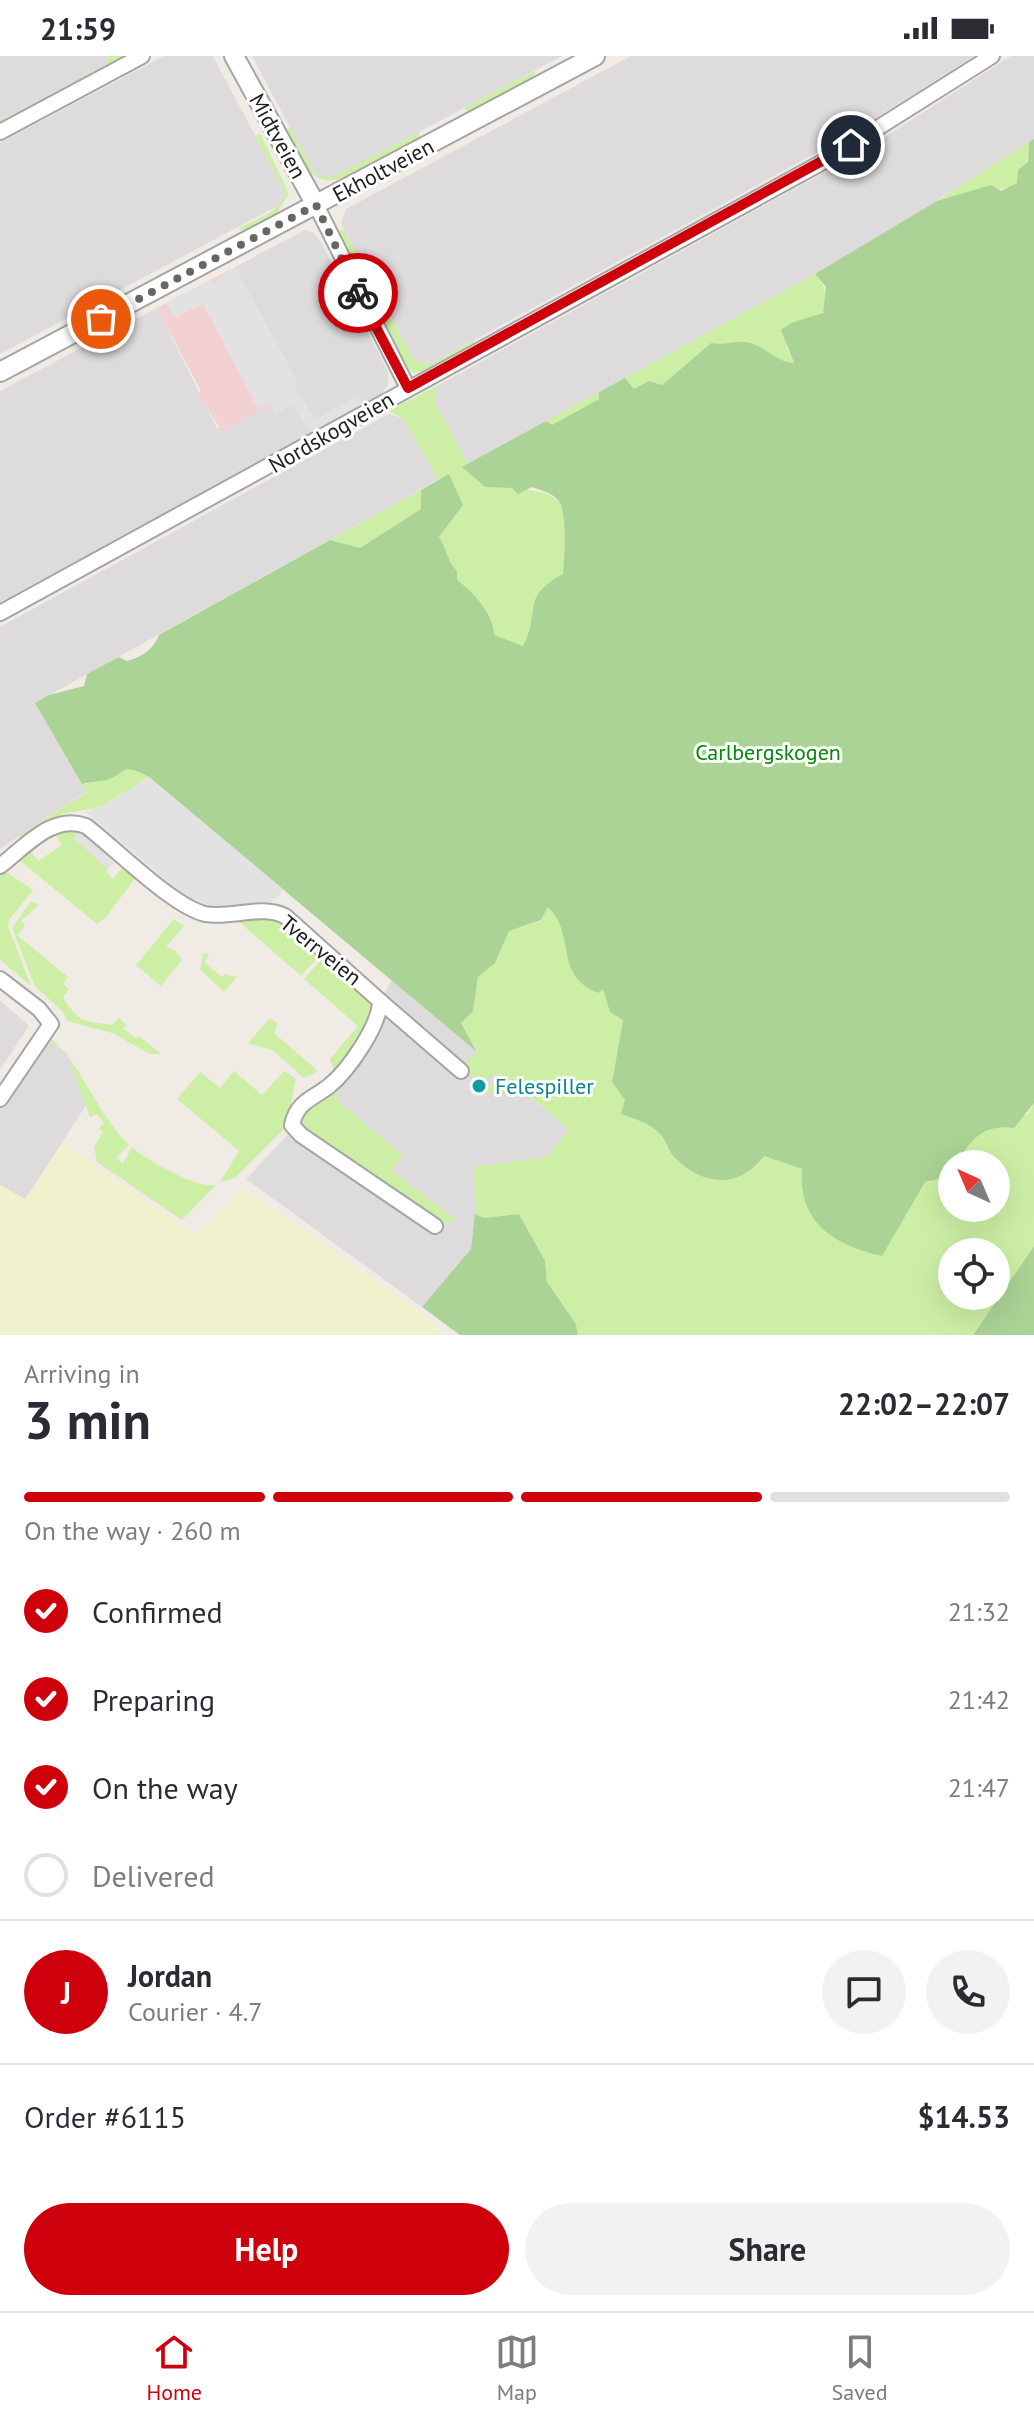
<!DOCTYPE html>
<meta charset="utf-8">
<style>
:root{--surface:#fff;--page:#f2f2f3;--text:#2b2b33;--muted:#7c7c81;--line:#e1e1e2;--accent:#cd000b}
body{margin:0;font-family:"PT Sans",sans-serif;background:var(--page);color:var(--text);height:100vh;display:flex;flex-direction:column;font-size:30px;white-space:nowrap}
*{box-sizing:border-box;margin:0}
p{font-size:26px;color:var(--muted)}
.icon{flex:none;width:44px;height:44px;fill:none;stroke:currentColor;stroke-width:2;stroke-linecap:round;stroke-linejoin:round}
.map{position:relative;height:1279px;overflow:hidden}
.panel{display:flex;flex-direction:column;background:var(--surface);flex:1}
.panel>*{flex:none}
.needle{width:52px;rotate:316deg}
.fabs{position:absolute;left:938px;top:1094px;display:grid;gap:16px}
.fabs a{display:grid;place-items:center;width:72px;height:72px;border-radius:50%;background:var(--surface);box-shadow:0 8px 32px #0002;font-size:40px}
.pin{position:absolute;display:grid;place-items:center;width:68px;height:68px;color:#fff;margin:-34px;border:4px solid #fff;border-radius:50%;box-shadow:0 2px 8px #0007}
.courier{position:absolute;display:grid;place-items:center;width:80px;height:80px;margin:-40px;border:6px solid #cd000b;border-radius:50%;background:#fff;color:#222;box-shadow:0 2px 10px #0007}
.summary em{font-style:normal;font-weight:700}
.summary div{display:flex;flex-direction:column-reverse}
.summary{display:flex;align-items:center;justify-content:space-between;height:136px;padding:0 24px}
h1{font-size:52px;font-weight:700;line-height:60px}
.bar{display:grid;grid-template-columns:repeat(4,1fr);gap:12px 8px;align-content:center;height:96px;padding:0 24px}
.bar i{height:10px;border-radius:6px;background:var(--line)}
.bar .on{background:var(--accent)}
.bar p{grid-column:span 4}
.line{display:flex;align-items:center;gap:20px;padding:0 24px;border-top:2px solid var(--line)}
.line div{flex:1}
.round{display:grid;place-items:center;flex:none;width:84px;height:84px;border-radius:42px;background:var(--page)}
ol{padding:0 24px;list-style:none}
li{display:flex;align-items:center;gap:24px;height:88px}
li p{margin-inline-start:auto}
li .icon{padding:8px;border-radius:50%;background:var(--accent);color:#fff;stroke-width:4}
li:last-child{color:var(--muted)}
li i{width:44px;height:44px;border:4px solid var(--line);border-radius:50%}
.action{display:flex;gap:16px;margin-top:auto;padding:16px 24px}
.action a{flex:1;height:92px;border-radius:48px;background:var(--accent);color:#fff;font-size:32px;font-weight:700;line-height:92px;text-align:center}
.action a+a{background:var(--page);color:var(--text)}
.status{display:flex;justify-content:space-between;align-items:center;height:56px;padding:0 40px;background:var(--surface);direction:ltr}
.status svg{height:22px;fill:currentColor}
.menu{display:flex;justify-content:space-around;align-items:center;height:112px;border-top:2px solid var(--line);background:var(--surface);font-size:22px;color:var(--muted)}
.menu a{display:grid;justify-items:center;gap:4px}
.menu .on{color:var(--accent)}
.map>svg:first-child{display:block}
.residential{fill:#dddbdb}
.commercial{fill:#f3d1d2}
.farmland{fill:#f0f1cd}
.grass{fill:#cdefa5;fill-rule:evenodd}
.forest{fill:#aad395}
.parking{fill:#e2e2e2}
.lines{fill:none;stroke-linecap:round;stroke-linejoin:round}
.minor-casing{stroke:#a5a5a5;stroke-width:18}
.tertiary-casing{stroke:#a5a5a5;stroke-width:22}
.minor{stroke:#fff;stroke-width:14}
.tertiary{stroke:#fff;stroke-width:18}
.done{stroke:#686663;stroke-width:8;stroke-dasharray:0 14.4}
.route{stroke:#cd000b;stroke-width:10}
.culture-dot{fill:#0f9aa8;stroke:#fff;stroke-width:3}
.labels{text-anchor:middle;stroke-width:6;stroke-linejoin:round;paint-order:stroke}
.street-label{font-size:22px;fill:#1e1e1e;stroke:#fff}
.park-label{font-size:22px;fill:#028706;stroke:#fff}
.culture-label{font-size:22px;fill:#0d838f;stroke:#fff;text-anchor:start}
</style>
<div class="status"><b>21:59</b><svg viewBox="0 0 49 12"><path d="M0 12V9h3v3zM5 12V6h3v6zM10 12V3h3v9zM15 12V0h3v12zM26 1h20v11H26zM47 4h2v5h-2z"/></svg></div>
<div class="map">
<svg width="1034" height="1279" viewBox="0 0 1034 1279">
<rect width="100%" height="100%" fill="#f0ebe4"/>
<!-- residential -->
<g class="residential">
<polygon points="0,0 108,0 107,8 0,65"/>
<polygon points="164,0 213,0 285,136 281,148 0,298 0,87"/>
<polygon points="252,0 562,0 330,123 315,118"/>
<polygon points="631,0 974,0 845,81 429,309 414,304 341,168 346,153"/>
<polygon points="1011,0 1034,0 1034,83 861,193 468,408 434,347 437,330 865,94"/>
<polygon points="305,174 313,176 322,188 388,315 388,328 381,339 0,546 0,335 157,252 217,372 224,373 299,331 235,211"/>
<polygon points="389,358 404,363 438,424 35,647 87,735 0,793 0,571"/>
<polygon points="392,924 569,1074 547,1101 474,1111 476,1154 471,1193 422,1251 246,1123 327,1037"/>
<polygon points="0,945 29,970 0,1013"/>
<polygon points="46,982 67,998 86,1049 25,1144 0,1129 0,1052"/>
</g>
<!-- commercial -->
<polygon class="commercial" points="235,211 299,331 222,376 198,337 201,335 157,252"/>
<!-- farmland -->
<polygon class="farmland" points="64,1088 196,1179 242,1133 253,1138 410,1249 440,1273 441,1279 0,1279 0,1129 25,1143"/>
<!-- grass -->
<g class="grass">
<polygon points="108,0 129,0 0,69 0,65 107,8"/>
<polygon points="535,15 534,24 471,58 464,52"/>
<path d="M290 71 315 118 330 122 419 76 420 82C408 93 390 99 376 107 319 136 315 130 284 76Z"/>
<path d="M260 77 289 138 276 158 242 176 239 172C255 163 282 156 285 136L255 80Z"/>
<path d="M1029 86C1027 142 1007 129 967 137 957 139 947 143 937 145Z"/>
<polygon points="343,173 381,242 372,247 336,177"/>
<path d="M815 218C844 252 810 269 786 291L794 307C777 306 770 295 755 288 739 282 727 290 711 287L662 329 649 325 634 333 625 322Z"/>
<polygon points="388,257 414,304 429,309 474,285 475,289 429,314 414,317 405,310 379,261"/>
<path d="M437 330 435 347 468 408 463 411 485 431C565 435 570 433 563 519 519 542 542 554 523 590L494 579C494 559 473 535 456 524L457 515C447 505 447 493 439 481L463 449 449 419 438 424 404 363 388 355Z"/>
<polygon points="599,336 599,343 552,369 546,365"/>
<polygon points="421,434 421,453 360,492 330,484"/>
<polygon points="121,712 135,713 149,721 101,751 62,758 23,782 19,780 87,736 82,728 103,725"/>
<polygon points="64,773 81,774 74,782 108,813 106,816 113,823 124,810 135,822 107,860 97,868 19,804 31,795 38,805 62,789 55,779"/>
<polygon points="6,816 33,834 9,864 8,870 31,930 0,904 0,819"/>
<path d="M31 845 39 849 21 865 25 869 17 879 68 921 63 928 69 933 63 941C79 968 83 964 113 969L118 962 127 969 123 973 136 982 139 980 161 998H150L112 977 67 965 63 956 35 930 12 872Z"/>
<path d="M548 850C577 878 553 921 599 937L603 932 623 964 612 1026 625 1044 622 1058C635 1063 650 1067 660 1078 666 1084 668 1093 673 1100 701 1130 739 1134 764 1100L802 1113 925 1126 952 1118V1152H996V1108H957L974 1079 1028 1058 1034 1047V1190L973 1279H578L576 1268 547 1226 545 1205 519 1158 485 1162 475 1158 474 1111 547 1101 569 1074 529 1039 479 1038 500 1022 494 1017 477 1035 467 1007 477 995 461 967 473 955 478 921 495 907 509 875 541 865ZM952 1196H996V1240H952Z"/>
<polygon points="256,860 284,868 320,899 301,920 238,865"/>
<polygon points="174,863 184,870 166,891 176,895 182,904 161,930 136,909"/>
<polygon points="209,897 205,907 222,921 225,918 237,921 224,936 200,913 203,898"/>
<path d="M323 902C339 915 373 936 373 959L335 1017 330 1003 358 970 304 923Z"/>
<polygon points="270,962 277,967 275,978 317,1014 315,1017 304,1022 272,994 248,987"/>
<path d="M48 980C84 1010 95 1056 129 1089L116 1102 123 1108 132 1091C146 1104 197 1133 216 1129L182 1164 97 1106 94 1091 103 1076 99 1072 104 1067 97 1058 90 1061 67 998 46 982Z"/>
<polygon points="234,1015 262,1039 284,1015 296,1023 287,1070 235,1122 220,1126 239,1095 177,1043 200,1016 220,1032"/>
<polygon points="334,1031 340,1047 403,1100 391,1114 456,1164 442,1168 304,1073 305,1051"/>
</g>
<!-- forest -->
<g class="forest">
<path d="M1034 83V1047L1014 1072C984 1068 971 1082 957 1108H952L951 1120 925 1126 882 1200C834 1189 798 1167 802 1113L764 1100C739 1134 701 1130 673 1100 668 1093 666 1084 660 1078 650 1067 635 1063 621 1058L625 1044 612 1026 623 964 610 956 603 933 599 937C553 921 577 879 548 851L541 864 509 875 495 907 478 921 473 955 461 967 477 996 149 721C118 704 128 720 102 725 95 726 89 726 82 728L35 647 49 639 84 630 87 618 119 601 127 605C142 601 154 593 159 579L330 484 360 492 421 453V434L449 418 463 449 439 481C447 493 447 505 457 515V524C473 535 494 559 494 579L523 590C542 554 519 542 563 518 564 502 569 453 556 442 550 436 540 434 532 431L518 438 512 432 485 431 462 411 546 365 552 369 599 343V336L625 322 634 333 649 325 662 329 711 287C726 290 737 283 751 287 768 292 776 306 794 307L781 274 791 267 823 257 826 231 815 218 937 145 991 129 1001 135 1017 127 1018 114 1028 106 1029 86Z"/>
<polygon points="475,1158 485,1162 519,1158 545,1205 547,1226 576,1268 578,1279 460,1279 422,1251 471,1193"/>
<polygon points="1034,1190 1034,1279 973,1279"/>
</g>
<!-- parking -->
<g class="parking">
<polygon points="235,211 297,324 296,333 316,363 358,340 363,350 312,378 292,350 274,358 271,346 258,353 203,248 174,262 166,247 210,224 213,227"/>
<polygon points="149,721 284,834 273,845 263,849 227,853 203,850 188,843 86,756 112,745"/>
<polygon points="81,774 116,804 108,813 73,782"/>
</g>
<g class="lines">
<!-- minor casing -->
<g class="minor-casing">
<g id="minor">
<polyline points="0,76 142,0"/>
<polyline points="316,149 408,332"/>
<polyline points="0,557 830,102 992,0"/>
<path d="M0 810C25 791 53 757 86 770 115 792 172 850 205 858 231 863 261 848 285 860L380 945C380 969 348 1015 329 1030 313 1043 297 1045 292 1069L301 1079 435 1170"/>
<polyline points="0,923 39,953 51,968 0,1043"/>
<polyline points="380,945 461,1015"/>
</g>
</g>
<!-- tertiary casing -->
<g class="tertiary-casing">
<g id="tertiary">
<polyline points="234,0 316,149"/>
<polyline points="0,316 595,0"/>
</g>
</g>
<!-- minor -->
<use href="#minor" class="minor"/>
<!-- tertiary -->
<use href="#tertiary" class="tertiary"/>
</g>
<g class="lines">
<!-- done -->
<polyline class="done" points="101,263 316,149 358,237"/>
<!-- route -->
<polyline class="route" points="358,237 408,332 851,89"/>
</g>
<!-- markers -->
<circle class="culture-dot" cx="479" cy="1030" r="8"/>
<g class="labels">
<!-- street labels -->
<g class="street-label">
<text transform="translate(278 80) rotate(61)" y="8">Midtveien</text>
<text transform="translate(383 114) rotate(-28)" y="8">Ekholtveien</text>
<text transform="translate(331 376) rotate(-30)" y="8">Nordskogveien</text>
<text transform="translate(321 894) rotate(39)" y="8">Tverrveien</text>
</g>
<!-- park labels -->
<g class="park-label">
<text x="768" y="704">Carlbergskogen</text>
</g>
<!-- culture labels -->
<g class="culture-label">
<text x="495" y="1038">Felespiller</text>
</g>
</g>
</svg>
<div class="fabs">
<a><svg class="needle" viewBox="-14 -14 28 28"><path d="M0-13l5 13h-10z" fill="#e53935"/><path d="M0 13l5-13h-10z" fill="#7c7c81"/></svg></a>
<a><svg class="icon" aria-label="locate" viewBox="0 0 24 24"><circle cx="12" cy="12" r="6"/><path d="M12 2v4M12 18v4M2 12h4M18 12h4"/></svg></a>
</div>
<div class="pin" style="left:101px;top:263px;background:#ea580c"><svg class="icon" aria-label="bag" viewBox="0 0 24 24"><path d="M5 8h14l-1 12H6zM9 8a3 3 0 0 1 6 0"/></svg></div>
<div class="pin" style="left:851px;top:89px;background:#1f2937"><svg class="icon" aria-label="home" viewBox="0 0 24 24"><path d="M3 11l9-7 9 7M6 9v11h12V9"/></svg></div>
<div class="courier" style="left:358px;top:237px"><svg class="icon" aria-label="bike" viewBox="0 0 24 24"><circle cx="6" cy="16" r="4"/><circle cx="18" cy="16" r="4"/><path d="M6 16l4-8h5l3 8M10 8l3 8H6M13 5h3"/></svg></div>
</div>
<section class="panel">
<div class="summary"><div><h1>3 min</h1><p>Arriving in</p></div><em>22:02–22:07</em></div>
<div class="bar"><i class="on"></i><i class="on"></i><i class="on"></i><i></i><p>On the way · 260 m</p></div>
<ol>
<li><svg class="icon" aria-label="check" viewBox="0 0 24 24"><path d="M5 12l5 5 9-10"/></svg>Confirmed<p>21:32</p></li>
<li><svg class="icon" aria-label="check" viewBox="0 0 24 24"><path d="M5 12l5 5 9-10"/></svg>Preparing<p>21:42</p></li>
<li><svg class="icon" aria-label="check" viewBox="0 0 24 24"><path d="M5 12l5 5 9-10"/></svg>On the way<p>21:47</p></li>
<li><i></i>Delivered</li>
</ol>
<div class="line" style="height:144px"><b class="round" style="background:var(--accent);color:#fff">J</b><div><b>Jordan</b><p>Courier · 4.7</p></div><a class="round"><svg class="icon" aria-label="chat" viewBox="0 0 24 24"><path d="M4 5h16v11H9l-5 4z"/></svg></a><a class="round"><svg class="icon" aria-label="phone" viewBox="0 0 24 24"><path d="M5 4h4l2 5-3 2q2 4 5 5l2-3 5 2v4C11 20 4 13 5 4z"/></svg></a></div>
<div class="line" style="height:104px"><div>Order #6115</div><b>$14.53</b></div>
<div class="action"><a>Help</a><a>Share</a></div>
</section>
<nav class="menu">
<a class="on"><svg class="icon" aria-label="home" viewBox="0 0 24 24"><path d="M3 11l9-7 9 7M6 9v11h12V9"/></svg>Home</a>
<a><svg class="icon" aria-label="map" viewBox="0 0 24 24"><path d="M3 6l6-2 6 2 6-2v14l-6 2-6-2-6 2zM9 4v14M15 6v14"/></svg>Map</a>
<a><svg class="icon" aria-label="saved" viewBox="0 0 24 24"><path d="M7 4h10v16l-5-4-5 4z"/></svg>Saved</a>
</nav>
